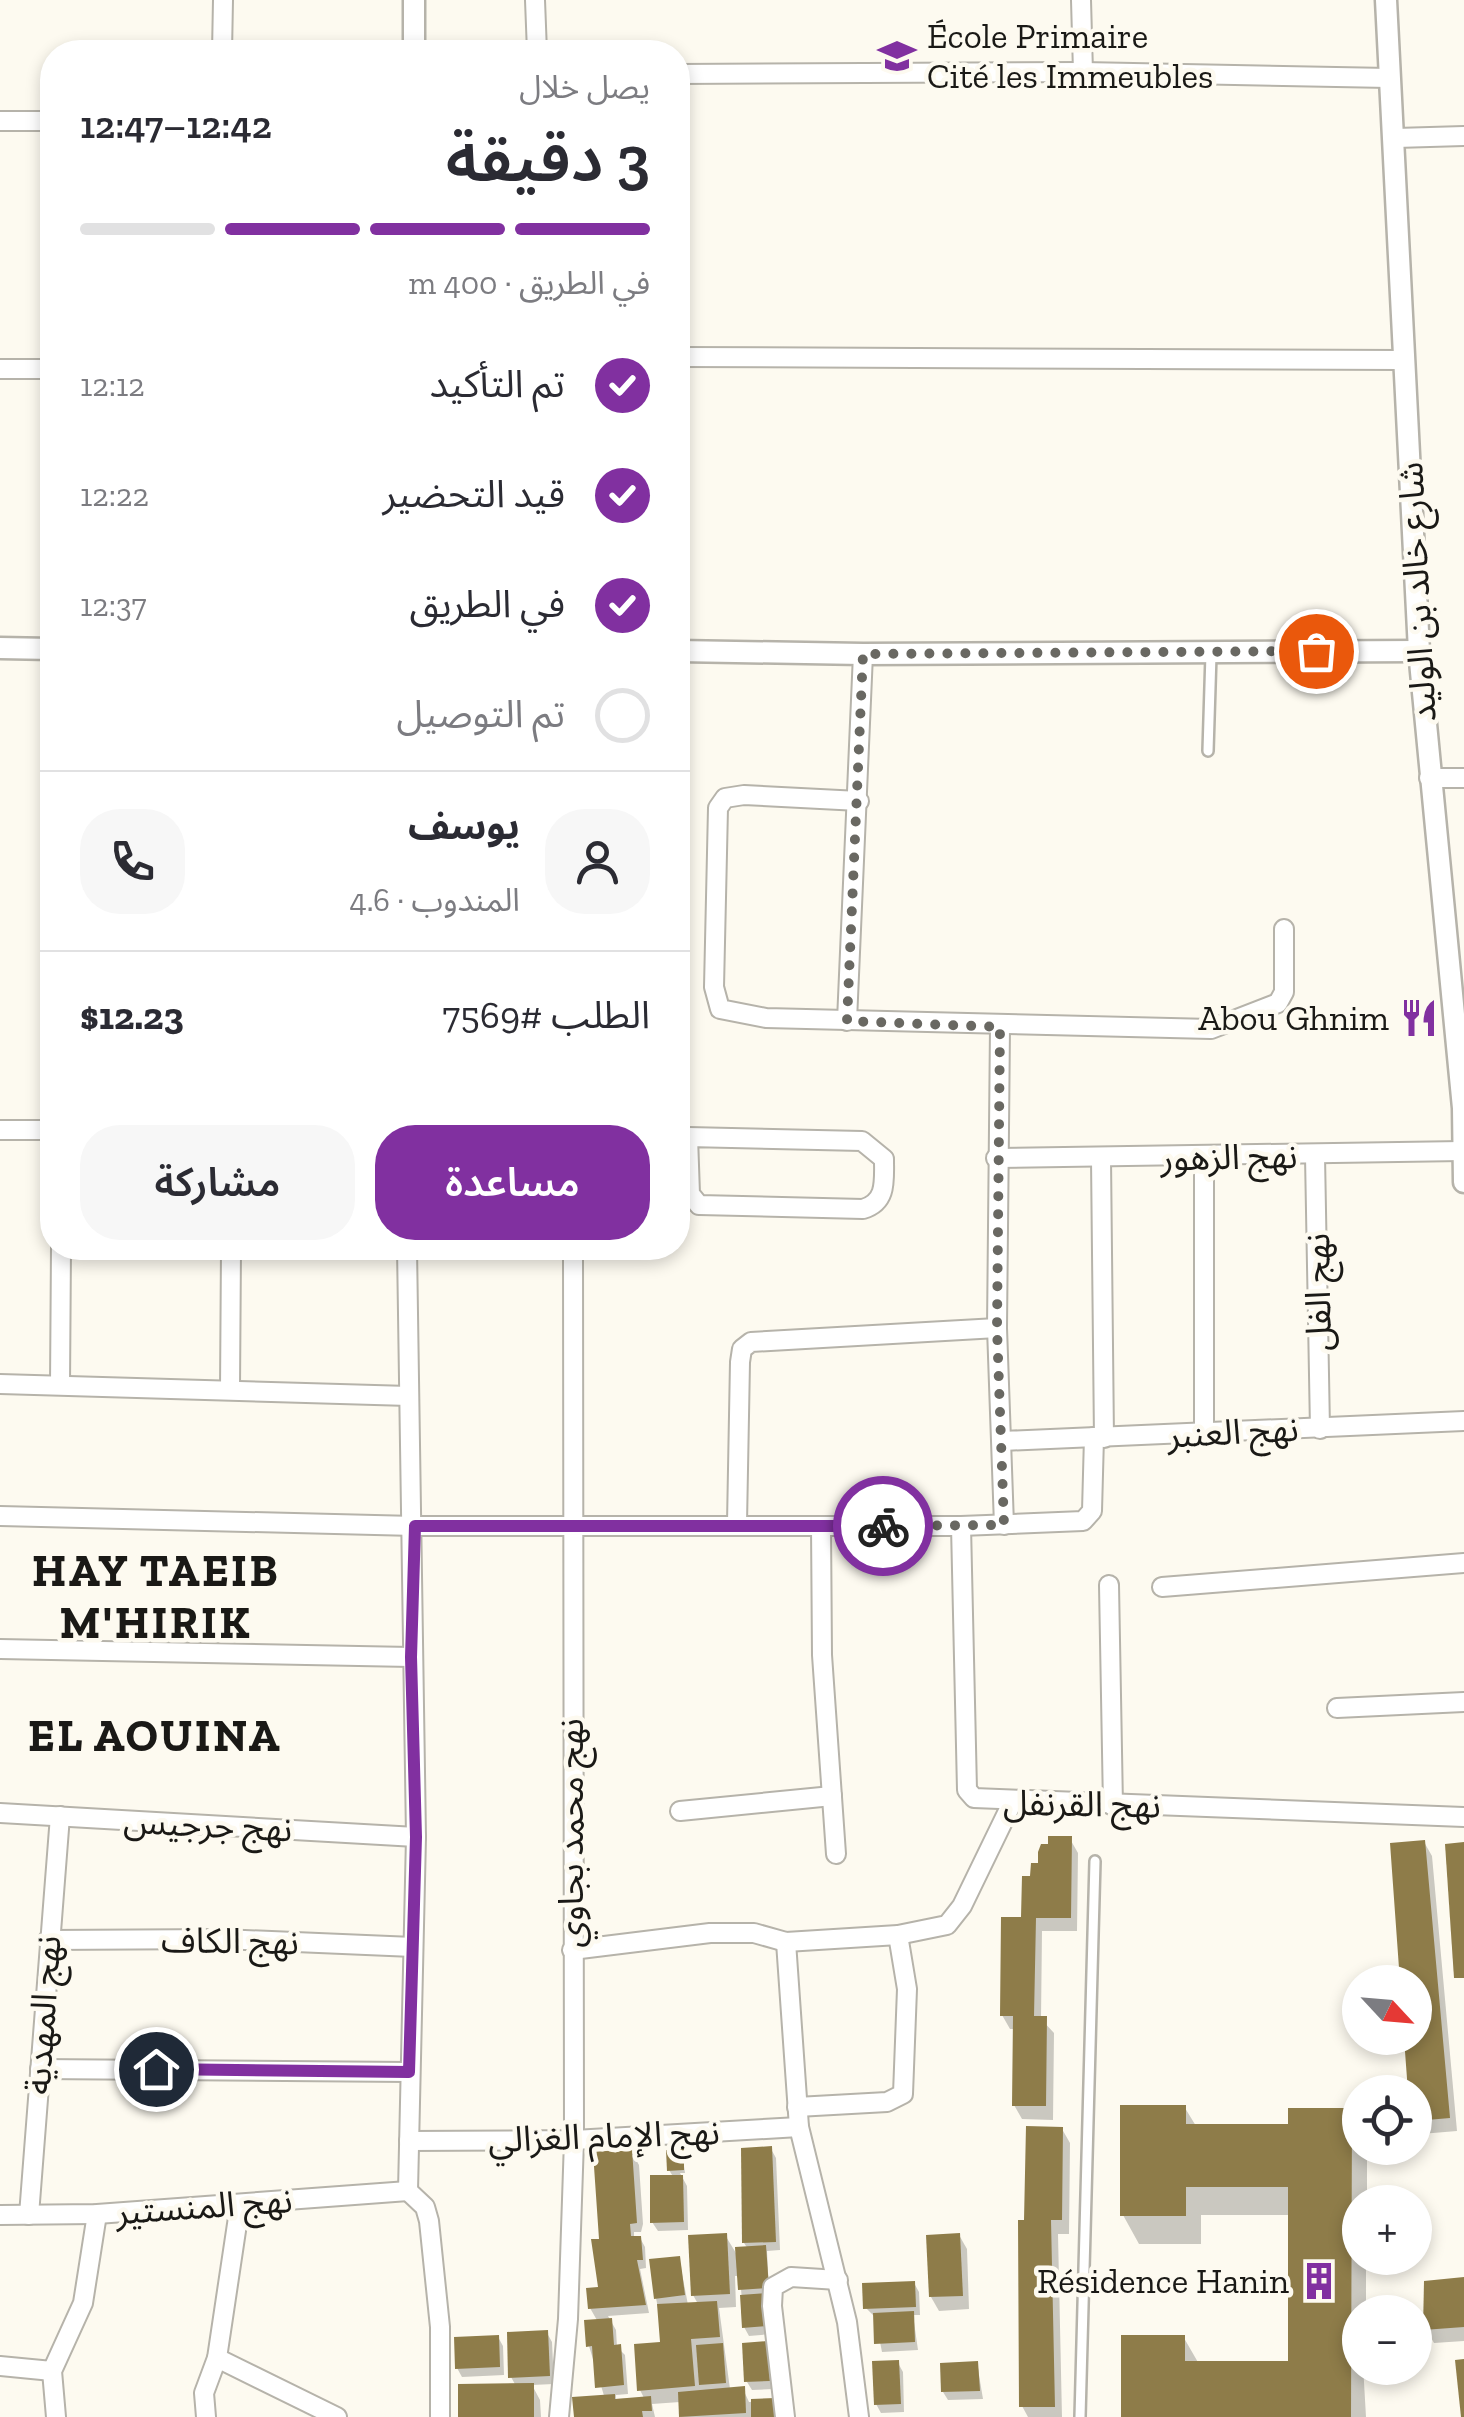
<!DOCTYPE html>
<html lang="ar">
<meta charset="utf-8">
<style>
:root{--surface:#fff;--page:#f7f7f7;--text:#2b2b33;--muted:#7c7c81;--line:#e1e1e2;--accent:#8130a0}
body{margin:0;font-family:"Zilla Slab","Noto Sans Arabic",serif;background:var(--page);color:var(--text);direction:rtl;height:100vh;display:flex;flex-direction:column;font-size:38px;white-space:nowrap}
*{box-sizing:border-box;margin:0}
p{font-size:32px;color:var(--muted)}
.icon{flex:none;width:55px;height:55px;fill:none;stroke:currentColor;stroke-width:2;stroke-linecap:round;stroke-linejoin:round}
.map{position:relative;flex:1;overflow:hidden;direction:ltr}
.drawer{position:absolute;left:40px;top:40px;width:650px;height:1220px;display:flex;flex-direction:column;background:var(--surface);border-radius:40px;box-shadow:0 5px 15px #0003;direction:rtl}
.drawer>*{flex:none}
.needle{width:65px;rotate:116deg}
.fabs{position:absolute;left:1342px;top:1965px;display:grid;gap:20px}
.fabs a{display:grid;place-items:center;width:90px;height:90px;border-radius:50%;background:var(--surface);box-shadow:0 5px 15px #0003;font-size:50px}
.pin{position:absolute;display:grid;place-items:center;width:85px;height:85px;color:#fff;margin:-42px;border:5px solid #fff;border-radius:50%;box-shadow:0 2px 10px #0007}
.courier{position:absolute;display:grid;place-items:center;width:100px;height:100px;margin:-50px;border:8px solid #8130a0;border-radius:50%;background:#fff;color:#222;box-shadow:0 2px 12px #0007}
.head em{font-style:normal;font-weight:600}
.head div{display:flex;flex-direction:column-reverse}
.head{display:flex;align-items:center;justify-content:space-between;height:170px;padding:0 40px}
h1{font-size:65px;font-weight:600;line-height:75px}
.bar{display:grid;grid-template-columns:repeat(4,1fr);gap:15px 10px;align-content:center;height:120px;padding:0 40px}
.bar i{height:12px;border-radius:8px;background:var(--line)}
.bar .current{background:var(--accent)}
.bar p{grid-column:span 4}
.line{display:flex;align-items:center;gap:25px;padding:0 40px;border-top:2px solid var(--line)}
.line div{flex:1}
.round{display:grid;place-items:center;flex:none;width:105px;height:105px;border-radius:40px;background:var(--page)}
ol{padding:0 40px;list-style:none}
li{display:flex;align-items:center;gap:30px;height:110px}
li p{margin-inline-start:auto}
li .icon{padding:10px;border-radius:50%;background:var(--accent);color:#fff;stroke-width:4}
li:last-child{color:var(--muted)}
li i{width:55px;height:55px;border:5px solid var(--line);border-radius:50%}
.cta{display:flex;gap:20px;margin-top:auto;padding:20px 40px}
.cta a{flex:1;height:115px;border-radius:40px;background:var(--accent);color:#fff;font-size:40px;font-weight:600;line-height:115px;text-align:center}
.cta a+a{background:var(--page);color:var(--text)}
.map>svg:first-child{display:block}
.shadow{fill:#0003}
.building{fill:#8e7c49}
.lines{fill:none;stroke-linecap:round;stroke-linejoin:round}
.service-casing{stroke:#b6b3aa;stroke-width:14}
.minor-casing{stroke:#b6b3aa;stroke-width:22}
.tertiary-casing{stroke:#b6b3aa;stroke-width:25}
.service{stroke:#fff;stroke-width:9}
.minor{stroke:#fff;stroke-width:18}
.tertiary{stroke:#fff;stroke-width:20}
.done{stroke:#696862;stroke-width:10;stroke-dasharray:0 18}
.route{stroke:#8130a0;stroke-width:12}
.labels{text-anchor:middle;stroke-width:9;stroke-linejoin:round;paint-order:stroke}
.poi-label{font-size:35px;fill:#1a1916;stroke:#fdfaf0;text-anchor:end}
.street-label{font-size:35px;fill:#1a1916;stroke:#fdfaf0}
.district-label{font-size:45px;font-weight:bold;letter-spacing:2.5px;fill:#1a1916;stroke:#fdfaf0}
</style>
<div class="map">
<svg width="1464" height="2417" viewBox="0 0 1464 2417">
<rect width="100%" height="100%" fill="#fdfaf0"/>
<!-- shadow -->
<g class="shadow">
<polygon points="1050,1839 1070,1839 1078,1853 1077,1931 1042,1931 1041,2019 1054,2033 1053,2120 1022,2119 1014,2105 1015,2029 1010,2029 1002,2015 1033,1878"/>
<polygon points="1424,1842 1432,1856 1457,2131 1421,2134 1415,2124 1407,2038 1415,2038 1415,1982 1402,1982 1392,1845"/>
<polygon points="1185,2108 1196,2126 1290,2126 1350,2111 1360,2128 1360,2148 1367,2148 1367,2202 1360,2202 1360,2258 1366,2258 1366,2312 1360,2312 1366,2417 1123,2417 1184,2338 1199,2364 1290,2363 1290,2215 1201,2215 1201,2244 1139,2244 1123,2215"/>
<polygon points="1062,2129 1070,2143 1069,2234 1058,2234 1062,2417 1028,2417 1022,2406 1027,2223"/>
<polygon points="771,2149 776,2158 780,2250 767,2251 771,2334 749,2336 744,2327 740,2276 735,2276 736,2307 719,2308 730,2389 743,2389 749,2402 774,2401 780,2417 681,2417 680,2402 652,2404 655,2417 577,2417 605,2399 589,2346 598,2322 590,2308 601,2289 602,2241 631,2151 639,2165 643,2224 641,2232 634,2232 634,2239 640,2238 645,2247 646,2268 640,2269 649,2313 608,2316 616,2330 617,2347 625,2355 628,2394 616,2395 616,2399 644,2398 640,2390 665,2345 656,2298 679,2258 688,2305 698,2304 693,2295 725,2235 739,2258 748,2249 744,2243"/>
<polygon points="682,2152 685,2173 680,2173 687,2186 688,2230 658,2231 652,2222 674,2178 669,2170"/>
<polygon points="959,2235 967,2249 969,2309 939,2311 931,2297"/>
<polygon points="1464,2280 1464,2341 1434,2343 1426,2329"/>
<polygon points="914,2283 919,2292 920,2315 913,2315 918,2350 882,2352 875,2317 866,2308"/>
<polygon points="547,2333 552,2342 554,2384 532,2385 540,2400 541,2417 461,2417 516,2386 511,2377"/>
<polygon points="498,2337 503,2346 504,2375 462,2377 457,2368"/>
<polygon points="766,2344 771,2353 773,2389 752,2390 747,2382"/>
<polygon points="898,2363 903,2372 904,2412 881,2413 876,2404"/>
<polygon points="977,2363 983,2399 948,2400 943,2392"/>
</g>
<!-- building -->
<g class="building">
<polygon points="1048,1836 1072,1836 1071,1918 1036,1918 1034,2016 1047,2016 1046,2106 1012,2106 1013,2016 1000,2016 1001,1917 1021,1917 1022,1876 1030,1876 1031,1863 1038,1863 1038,1852 1041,1844 1048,1844"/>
<polygon points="1425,1840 1450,2118 1415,2121 1415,2092 1408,2092 1404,2038 1415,2038 1415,1982 1400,1982 1390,1843"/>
<polygon points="1464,1842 1464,1978 1454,1978 1445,1844"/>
<polygon points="1120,2105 1186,2105 1186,2124 1288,2124 1288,2108 1352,2108 1351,2417 1121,2417 1121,2335 1185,2335 1185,2361 1288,2361 1288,2187 1186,2187 1186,2216 1120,2216"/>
<polygon points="1026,2126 1063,2127 1062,2220 1051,2220 1055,2407 1019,2407 1018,2220 1024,2220"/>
<polygon points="772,2146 776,2242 742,2243 741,2148"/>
<polygon points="632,2149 637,2223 630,2224 631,2236 641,2236 643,2260 637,2260 646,2305 588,2309 586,2288 598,2287 591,2239 599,2239 593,2152"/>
<polygon points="684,2149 684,2170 667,2171 666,2150"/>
<polygon points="650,2175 683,2175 684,2222 650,2223"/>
<polygon points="727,2233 730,2294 691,2296 688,2235"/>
<polygon points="960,2233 963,2296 929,2297 926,2235"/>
<polygon points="766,2245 769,2288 738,2290 735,2247"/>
<polygon points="680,2256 685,2295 654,2299 649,2259"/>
<polygon points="1464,2277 1464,2327 1423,2330 1424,2281"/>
<polygon points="915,2281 916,2307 863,2309 862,2283"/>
<polygon points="766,2293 768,2326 742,2328 740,2295"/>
<polygon points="717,2301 720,2337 691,2339 695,2386 637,2391 634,2344 660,2342 657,2304"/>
<polygon points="914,2311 915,2342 874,2344 873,2313"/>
<polygon points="612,2318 614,2345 621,2344 624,2385 595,2388 592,2346 586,2347 584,2320"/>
<polygon points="548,2330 550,2376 508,2378 507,2332"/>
<polygon points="499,2335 500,2367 455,2369 454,2337"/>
<polygon points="767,2341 770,2381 744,2382 742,2343"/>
<polygon points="723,2343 726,2383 699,2385 696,2345"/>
<polygon points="1464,2359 1464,2417 1461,2417 1455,2360"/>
<polygon points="899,2360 901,2404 874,2405 872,2361"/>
<polygon points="978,2361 980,2391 941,2392 940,2363"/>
<polygon points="534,2383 534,2417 458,2417 458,2384"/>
<polygon points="745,2386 746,2413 679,2417 678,2392"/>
<polygon points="615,2394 615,2399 651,2396 652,2411 642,2411 643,2417 574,2417 572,2397"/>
<polygon points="775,2398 776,2417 751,2417 751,2399"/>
</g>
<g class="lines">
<!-- service casing -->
<g class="service-casing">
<g id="service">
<polyline points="1208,751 1211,654"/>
<polyline points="1080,2417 1095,1861"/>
</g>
</g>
<!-- minor casing -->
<g class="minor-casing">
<g id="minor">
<polyline points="535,0 537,52"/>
<polyline points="1081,0 1083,72"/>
<polyline points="222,52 223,0"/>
<polyline points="678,74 1083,72 1389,78"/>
<polyline points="0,121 52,121"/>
<polyline points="1396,138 1464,136"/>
<polyline points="678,357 1401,360"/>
<polyline points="0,369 52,369"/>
<polyline points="1429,778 1464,778"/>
<polyline points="859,801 744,795 725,798 718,808 714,987 720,1009 766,1018 1211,1029 1278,1003 1284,992 1284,929"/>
<polyline points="847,1021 863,654"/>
<polyline points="1000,1027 997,1328 1004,1525"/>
<polyline points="0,1130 52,1130"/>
<path d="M678 1137H688L862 1141 884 1159C884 1181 887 1202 863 1209L699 1205 690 1194 688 1137"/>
<polyline points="1315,1156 1320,1429"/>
<polyline points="1204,1157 1204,1434"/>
<polyline points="996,1158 1462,1151"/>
<polyline points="1101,1159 1104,1438"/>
<polyline points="407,1248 416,1837 408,2191 425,2207 429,2221 440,2327 440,2417"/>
<polyline points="0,1384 409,1396"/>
<polyline points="60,1385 61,1248"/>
<polyline points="230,1389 231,1248"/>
<polyline points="1003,1441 1464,1421"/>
<polyline points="0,1516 415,1526 961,1526 1083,1521 1092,1511 1094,1437"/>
<polyline points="737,1523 740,1362 742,1349 751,1342 997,1328"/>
<polyline points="821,1526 822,1655 836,1854"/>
<polyline points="961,1526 967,1790 974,1798 1464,1817"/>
<polyline points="1109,1585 1113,1806"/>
<polyline points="1162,1587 1464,1563"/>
<polyline points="0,1649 411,1657"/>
<polyline points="1337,1708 1464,1702"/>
<polyline points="680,1811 832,1796"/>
<polyline points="0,1813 416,1837"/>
<polyline points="48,1940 222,1939 413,1947"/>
<polyline points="786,1942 799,2127 847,2322 859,2417"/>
<polyline points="572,1950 710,1933 754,1933 786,1942 898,1935 947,1925 962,1906 1012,1803"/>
<polyline points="40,2069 409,2072"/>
<polyline points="797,2107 887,2102 903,2094 907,1989 898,1935"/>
<polyline points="409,2141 574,2140 799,2127"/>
<polyline points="0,2215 97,2214 408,2191"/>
<polyline points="29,2215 60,1816"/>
<polyline points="217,2358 337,2417"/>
<polyline points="0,2366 52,2371"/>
<polyline points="56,2417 52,2371 83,2303 97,2214"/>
<polyline points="206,2417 204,2393 217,2358 240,2204"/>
<polyline points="559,2417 568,2319 574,2140 573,1248"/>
<polyline points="785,2417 772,2306 773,2287 791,2277 838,2280"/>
</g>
</g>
<!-- tertiary casing -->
<g class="tertiary-casing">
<g id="tertiary">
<polyline points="414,0 414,52"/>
<polyline points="1386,0 1419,651 1463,1108 1464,1182"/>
<polyline points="0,648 52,649"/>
<polyline points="678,651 863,654 1419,651"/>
</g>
</g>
<!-- service -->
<use href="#service" class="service"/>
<!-- minor -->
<use href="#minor" class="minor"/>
<!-- tertiary -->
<use href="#tertiary" class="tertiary"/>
</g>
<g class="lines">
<!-- done -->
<polyline class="done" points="883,1526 1004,1525 997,1328 1000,1027 847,1021 863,654 1316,651"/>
<!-- route -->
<polyline class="route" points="156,2069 409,2072 416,1837 411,1657 415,1526 883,1526"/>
</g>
<!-- icons -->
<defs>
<g id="school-bare" transform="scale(3)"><path d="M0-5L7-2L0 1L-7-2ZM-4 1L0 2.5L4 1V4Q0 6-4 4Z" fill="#8130a0" stroke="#fdfaf0" stroke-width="2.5" paint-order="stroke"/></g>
<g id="restaurant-bare" transform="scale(3)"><path d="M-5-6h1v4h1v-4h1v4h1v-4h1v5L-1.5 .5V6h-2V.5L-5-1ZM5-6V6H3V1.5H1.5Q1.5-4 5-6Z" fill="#8130a0" stroke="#fdfaf0" stroke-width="2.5" paint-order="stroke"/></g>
<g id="building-bare" transform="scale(3)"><path d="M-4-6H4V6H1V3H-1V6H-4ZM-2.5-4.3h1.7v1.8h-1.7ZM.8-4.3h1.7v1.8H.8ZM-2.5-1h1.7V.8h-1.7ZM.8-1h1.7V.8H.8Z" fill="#8130a0" stroke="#fdfaf0" stroke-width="2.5" paint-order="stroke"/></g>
</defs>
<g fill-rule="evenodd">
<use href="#school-bare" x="897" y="56"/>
<use href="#restaurant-bare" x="1419" y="1018"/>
<use href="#building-bare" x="1319" y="2281"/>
</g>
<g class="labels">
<!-- poi labels -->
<g class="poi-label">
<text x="927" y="48" text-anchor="start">École Primaire<tspan x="927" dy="40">Cité les Immeubles</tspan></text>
<text x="1389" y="1030">Abou Ghnim</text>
<text x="1289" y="2293">Résidence Hanin</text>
</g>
<!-- street labels -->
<g class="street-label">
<text transform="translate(1417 592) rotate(-93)" y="12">شارع خالد بن الوليد</text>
<text transform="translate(1229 1157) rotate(-1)" y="12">نهج الزهور</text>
<text transform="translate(1318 1292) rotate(-91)" y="12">نهج الفل</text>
<text transform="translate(1233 1432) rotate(-3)" y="12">نهج العنبر</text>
<text transform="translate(1082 1804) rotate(1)" y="12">نهج القرنفل</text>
<text transform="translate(208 1825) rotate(3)" y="12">نهج جرجيس</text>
<text transform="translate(571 1833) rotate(-90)" y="12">نهج محمد بجاوي</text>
<text transform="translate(230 1941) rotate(1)" y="12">نهج الكاف</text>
<text transform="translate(43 2015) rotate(-86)" y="12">نهج المهدية</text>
<text transform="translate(604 2136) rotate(-2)" y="12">نهج الإمام الغزالي</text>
<text transform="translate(204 2206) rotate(-4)" y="12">نهج المنستير</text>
</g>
<!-- district labels -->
<g class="district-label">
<text x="156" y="1586">HAY TAEIB<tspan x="156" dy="52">M'HIRIK</tspan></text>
<text x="155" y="1751">EL AOUINA</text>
</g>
</g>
</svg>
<div class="fabs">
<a><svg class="needle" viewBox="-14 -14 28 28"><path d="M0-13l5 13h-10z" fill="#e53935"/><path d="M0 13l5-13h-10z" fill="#7c7c81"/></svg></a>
<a><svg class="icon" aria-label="locate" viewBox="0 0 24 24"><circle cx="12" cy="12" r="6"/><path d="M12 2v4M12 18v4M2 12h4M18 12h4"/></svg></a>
<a>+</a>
<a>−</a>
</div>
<div class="pin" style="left:1316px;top:651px;background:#ea580c"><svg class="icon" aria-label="bag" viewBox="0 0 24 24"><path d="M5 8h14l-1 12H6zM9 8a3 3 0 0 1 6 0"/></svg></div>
<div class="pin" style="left:156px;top:2069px;background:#1f2937"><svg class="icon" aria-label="home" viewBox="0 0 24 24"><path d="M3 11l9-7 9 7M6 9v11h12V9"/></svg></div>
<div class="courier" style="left:883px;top:1526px"><svg class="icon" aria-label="bike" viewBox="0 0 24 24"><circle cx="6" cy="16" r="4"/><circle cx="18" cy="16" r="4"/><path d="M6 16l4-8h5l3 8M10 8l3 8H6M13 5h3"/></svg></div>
<section class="drawer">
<div class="head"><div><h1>3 دقيقة</h1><p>يصل خلال</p></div><em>12:42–12:47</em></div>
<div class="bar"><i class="current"></i><i class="current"></i><i class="current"></i><i></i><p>في الطريق · 400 m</p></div>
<ol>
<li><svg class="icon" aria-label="check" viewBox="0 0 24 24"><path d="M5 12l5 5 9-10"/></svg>تم التأكيد<p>12:12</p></li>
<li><svg class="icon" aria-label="check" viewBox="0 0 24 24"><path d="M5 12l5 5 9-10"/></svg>قيد التحضير<p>12:22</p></li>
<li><svg class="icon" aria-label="check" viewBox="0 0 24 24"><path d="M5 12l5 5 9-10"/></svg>في الطريق<p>12:37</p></li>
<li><i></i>تم التوصيل</li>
</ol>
<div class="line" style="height:180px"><a class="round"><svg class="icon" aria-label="person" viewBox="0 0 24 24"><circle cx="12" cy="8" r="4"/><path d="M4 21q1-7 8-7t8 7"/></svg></a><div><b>يوسف</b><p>المندوب · 4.6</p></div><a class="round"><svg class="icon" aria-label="phone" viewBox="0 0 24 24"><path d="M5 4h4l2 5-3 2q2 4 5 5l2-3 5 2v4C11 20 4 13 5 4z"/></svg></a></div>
<div class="line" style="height:130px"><div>الطلب #7569</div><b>$12.23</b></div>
<div class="cta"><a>مساعدة</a><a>مشاركة</a></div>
</section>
</div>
